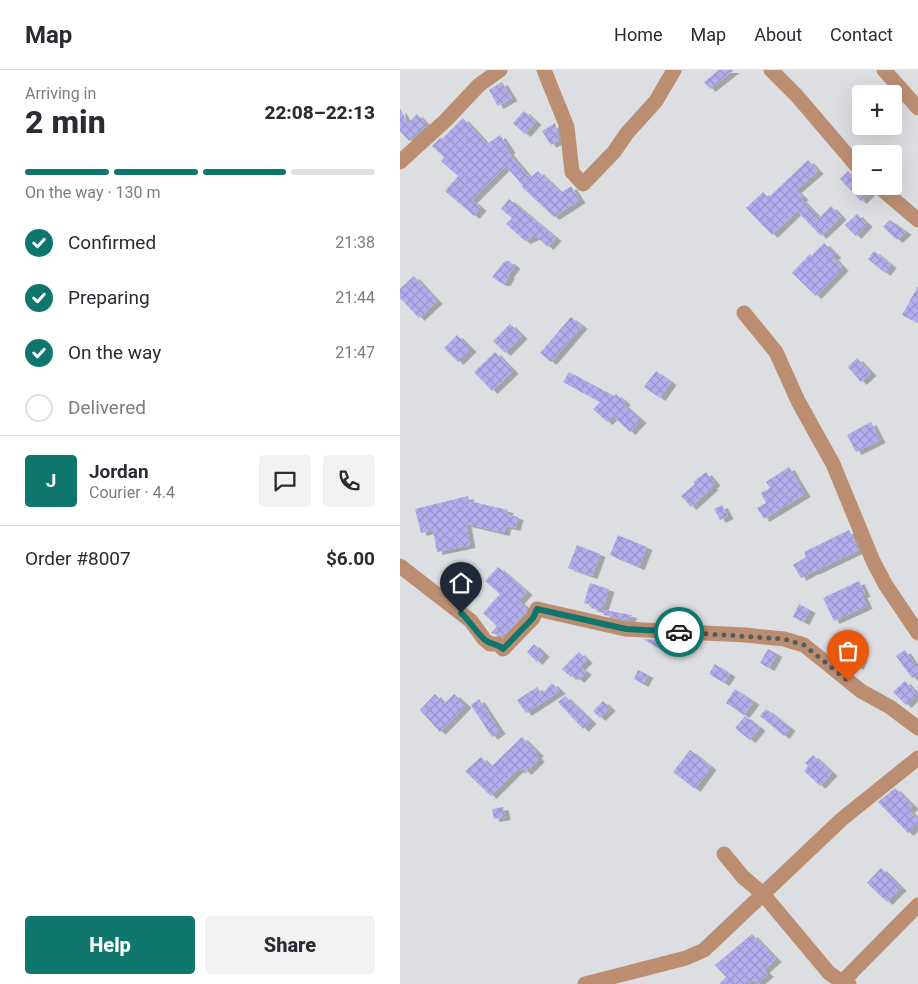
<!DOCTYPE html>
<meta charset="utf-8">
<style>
:root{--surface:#fff;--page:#f2f2f3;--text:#2b2b33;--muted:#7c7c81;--line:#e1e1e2;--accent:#0f766e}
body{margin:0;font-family:Roboto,sans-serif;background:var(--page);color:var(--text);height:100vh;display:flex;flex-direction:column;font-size:19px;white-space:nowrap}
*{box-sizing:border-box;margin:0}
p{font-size:16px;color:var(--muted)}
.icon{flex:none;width:28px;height:28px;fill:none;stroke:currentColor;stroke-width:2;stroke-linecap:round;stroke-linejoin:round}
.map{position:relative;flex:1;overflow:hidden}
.details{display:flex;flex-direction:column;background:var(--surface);width:400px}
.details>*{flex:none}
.tools{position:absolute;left:452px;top:15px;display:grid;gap:10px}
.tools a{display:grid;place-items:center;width:50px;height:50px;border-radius:5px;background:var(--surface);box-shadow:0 5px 20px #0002;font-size:25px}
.pin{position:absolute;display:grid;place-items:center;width:42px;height:42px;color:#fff;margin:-51px -21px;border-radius:50% 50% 50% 0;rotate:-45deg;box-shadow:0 0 5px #0007}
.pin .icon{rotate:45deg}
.courier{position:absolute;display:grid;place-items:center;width:50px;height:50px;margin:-25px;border:4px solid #0f766e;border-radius:50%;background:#fff;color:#222;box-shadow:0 1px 6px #0007}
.headline em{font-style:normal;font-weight:800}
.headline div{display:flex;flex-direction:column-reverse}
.headline{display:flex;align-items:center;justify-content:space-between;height:85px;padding:0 25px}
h1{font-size:32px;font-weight:800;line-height:38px}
.bar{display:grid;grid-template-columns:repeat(4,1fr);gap:8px 5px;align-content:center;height:60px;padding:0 25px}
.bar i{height:6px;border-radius:4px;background:var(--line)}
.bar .on{background:var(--accent)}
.bar p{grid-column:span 4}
.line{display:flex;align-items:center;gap:12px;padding:0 25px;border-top:1px solid var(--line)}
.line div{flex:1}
.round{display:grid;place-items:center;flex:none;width:52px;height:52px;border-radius:5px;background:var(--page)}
ol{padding:0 25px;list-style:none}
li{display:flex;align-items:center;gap:15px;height:55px}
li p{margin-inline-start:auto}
li .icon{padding:5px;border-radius:50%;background:var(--accent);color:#fff;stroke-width:4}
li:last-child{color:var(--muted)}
li i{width:28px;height:28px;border:2px solid var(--line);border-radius:50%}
.action{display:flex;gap:10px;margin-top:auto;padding:10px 25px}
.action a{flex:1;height:58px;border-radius:5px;background:var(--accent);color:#fff;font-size:20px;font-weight:800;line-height:58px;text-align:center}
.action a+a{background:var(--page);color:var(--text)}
header{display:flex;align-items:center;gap:30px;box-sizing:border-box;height:70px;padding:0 25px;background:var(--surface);border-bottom:1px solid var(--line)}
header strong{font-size:24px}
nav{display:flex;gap:28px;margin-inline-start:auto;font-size:18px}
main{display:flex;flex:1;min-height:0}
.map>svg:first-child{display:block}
.building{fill:url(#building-cross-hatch);filter:url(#shadow)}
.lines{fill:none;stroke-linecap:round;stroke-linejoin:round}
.minor{stroke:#bb8e72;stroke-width:15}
.done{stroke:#595b5d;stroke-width:5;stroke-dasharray:0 9}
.route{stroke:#0f766e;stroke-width:6}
</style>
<header>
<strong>Map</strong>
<nav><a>Home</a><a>Map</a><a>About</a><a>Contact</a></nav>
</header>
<main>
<section class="details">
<div class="headline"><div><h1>2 min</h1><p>Arriving in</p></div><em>22:08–22:13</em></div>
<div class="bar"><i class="on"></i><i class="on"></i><i class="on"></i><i></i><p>On the way · 130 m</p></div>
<ol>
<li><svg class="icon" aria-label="check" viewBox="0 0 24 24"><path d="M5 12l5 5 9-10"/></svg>Confirmed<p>21:38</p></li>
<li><svg class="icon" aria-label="check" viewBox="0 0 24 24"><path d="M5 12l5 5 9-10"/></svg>Preparing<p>21:44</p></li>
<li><svg class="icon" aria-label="check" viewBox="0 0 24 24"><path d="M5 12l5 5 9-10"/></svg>On the way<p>21:47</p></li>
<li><i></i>Delivered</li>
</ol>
<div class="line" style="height:90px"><b class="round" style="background:var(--accent);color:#fff">J</b><div><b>Jordan</b><p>Courier · 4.4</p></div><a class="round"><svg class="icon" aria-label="chat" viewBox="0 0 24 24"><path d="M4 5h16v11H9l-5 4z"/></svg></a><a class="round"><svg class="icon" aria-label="phone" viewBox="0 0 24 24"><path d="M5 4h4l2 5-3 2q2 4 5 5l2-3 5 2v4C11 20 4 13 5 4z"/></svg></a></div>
<div class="line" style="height:65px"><div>Order #8007</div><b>$6.00</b></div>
<div class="action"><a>Help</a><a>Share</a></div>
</section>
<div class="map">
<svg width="518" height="914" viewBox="0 0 518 914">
<defs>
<pattern id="building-cross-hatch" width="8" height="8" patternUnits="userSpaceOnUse" patternTransform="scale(1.25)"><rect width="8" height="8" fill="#b3aded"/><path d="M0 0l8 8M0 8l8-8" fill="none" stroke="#9994ca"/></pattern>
<filter id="shadow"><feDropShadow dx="5.5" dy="3" stdDeviation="0" flood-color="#0004"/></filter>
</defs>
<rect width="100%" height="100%" fill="#dcdee2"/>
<!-- building -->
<g class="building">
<polygon points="319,0 334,0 310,19 304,12"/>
<polygon points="102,12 112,28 98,36 89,20"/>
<polygon points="0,39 8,53 17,44 27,55 9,71 0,61"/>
<polygon points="124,41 136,52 125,64 113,53"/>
<polygon points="63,48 87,74 100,65 110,80 108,82 130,108 138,101 161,123 171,116 180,130 154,147 122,117 123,116 106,96 72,130 81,138 74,146 45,121 58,106 41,91 44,87 32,76 40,68 42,69"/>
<polygon points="155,53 159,70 151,75 142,61"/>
<polygon points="408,90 418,101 396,120 403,127 401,129 419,148 431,136 441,147 421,166 397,141 372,165 346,138 363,122 368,128"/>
<polygon points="448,101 461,113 461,116 464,116 470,122 461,131 440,109"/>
<polygon points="109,129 156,168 148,177 136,166 125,171 106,154 112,148 101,139"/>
<polygon points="457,144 467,154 456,166 445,155"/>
<polygon points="490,150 506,162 497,170 483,157"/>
<polygon points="424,173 436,185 433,187 443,198 416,226 392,203 410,184 411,186"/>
<polygon points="474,181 491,195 485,203 468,189"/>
<polygon points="105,191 109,191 115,196 108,205 109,206 105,213 101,213 92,207"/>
<polygon points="14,206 37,231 19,248 0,228 0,219"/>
<polygon points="518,216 518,253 502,245"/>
<polygon points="171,247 182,256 151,292 140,283"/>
<polygon points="110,254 122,266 105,283 93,271"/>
<polygon points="57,265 71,279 58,292 44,278"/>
<polygon points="95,282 113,301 92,321 74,302"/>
<polygon points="457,288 471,303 461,312 448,297"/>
<polygon points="256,301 271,312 260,328 244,317"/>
<polygon points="169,302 214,326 216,324 225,332 223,334 241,350 230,362 213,346 207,352 193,339 200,332 163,312"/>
<polygon points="471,352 480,370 456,382 447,365"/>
<polygon points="389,397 405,424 364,449 357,438 366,433 361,423 370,418 366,412"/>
<polygon points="306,402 315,413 311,416 313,417 291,437 281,426 295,414 293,412"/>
<polygon points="68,426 69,431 108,440 107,444 118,447 115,458 106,456 104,463 66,454 70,475 37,482 33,460 21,463 15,439"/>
<polygon points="322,435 328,446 320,450 314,439"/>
<polygon points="449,460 459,480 413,502 413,501 401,508 393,495 406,487 404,482"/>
<polygon points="218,465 247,477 239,497 210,485"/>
<polygon points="177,475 200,484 192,506 168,498"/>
<polygon points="98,497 127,522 119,531 127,538 125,543 103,566 91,563 97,556 83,543 100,524 85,511"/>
<polygon points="459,511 465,524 462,525 467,536 434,551 423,528"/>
<polygon points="190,513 209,519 202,541 191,538 192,535 184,533"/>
<polygon points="399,534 410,540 404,552 393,547"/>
<polygon points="204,540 232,545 229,550 226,550 204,545"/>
<polygon points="243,569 273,571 276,572 269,584"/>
<polygon points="134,574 144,584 137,592 127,582"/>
<polygon points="368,579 377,584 369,598 360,593"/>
<polygon points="505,580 518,599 518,604 512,608 496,586"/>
<polygon points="179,582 187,590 180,597 186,602 179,610 173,605 171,607 162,599"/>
<polygon points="451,582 462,588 458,597 447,591"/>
<polygon points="315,594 330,604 324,613 309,604"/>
<polygon points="238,600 248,605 243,614 234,609"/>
<polygon points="505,611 517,624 506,635 493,622"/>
<polygon points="152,613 160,621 126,643 117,630 137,617 142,624"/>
<polygon points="335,619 354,632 344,645 326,633"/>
<polygon points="35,624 44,634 54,624 66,635 40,662 20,640"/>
<polygon points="165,626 191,651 183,659 158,632"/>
<polygon points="79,629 100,661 92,667 71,635"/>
<polygon points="203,631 210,638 200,648 193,641"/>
<polygon points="366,639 390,658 384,666 360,646"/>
<polygon points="345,646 360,658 350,670 335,658"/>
<polygon points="122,667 138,683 136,685 139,689 126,702 122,698 120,701 118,699 91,726 65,701 81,687 91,697"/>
<polygon points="290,680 311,697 295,719 273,702"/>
<polygon points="413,685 432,703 420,716 404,701 408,696 405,693"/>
<polygon points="495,718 513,736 509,740 518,749 518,753 508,763 478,732"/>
<polygon points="103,737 105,747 94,749 92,739"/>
<polygon points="481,798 501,818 487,832 467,813"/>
<polygon points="352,864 376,889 364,900 368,904 357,914 353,910 348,914 319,914 326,907 315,895"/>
</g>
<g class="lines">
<!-- minor -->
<g class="minor">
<polyline points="144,0 167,57 172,102 183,114 214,82 227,63 256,31 274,0"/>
<polyline points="371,0 397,26 461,101"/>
<polyline points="484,0 518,38"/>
<polyline points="0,92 46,50 79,15 100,0"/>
<polyline points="478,116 518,150"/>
<polyline points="344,243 376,282 398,331 433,394 473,491 485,514 518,563"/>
<polyline points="0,496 71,551 84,569 90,574 98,574 103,579 133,548 137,539 225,559 345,565 384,569 404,575 461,621 490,637 518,658"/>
<polyline points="324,784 343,807 363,824 429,903 442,912 449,914"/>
<polyline points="185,914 286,888 304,880 442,749 518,688"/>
<polyline points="440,914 518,835"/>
</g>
</g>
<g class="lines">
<!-- done -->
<polyline class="done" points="279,562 384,569 404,575 448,611"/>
<!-- route -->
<path class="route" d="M61 543C70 551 76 562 85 570 91 575 97 573 103 579L133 548 137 539 226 559 279 562"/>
</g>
</svg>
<div class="tools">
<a>+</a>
<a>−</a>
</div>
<div class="pin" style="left:448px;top:611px;background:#ea580c"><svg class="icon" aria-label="bag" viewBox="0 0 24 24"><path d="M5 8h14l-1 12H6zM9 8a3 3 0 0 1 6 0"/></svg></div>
<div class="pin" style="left:61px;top:543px;background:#1f2937"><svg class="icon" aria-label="home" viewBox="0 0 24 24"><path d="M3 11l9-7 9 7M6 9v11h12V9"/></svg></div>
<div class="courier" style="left:279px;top:562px"><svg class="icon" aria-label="car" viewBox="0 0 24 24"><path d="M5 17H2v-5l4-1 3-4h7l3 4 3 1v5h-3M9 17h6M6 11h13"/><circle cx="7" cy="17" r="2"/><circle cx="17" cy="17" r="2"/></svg></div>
</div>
</main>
